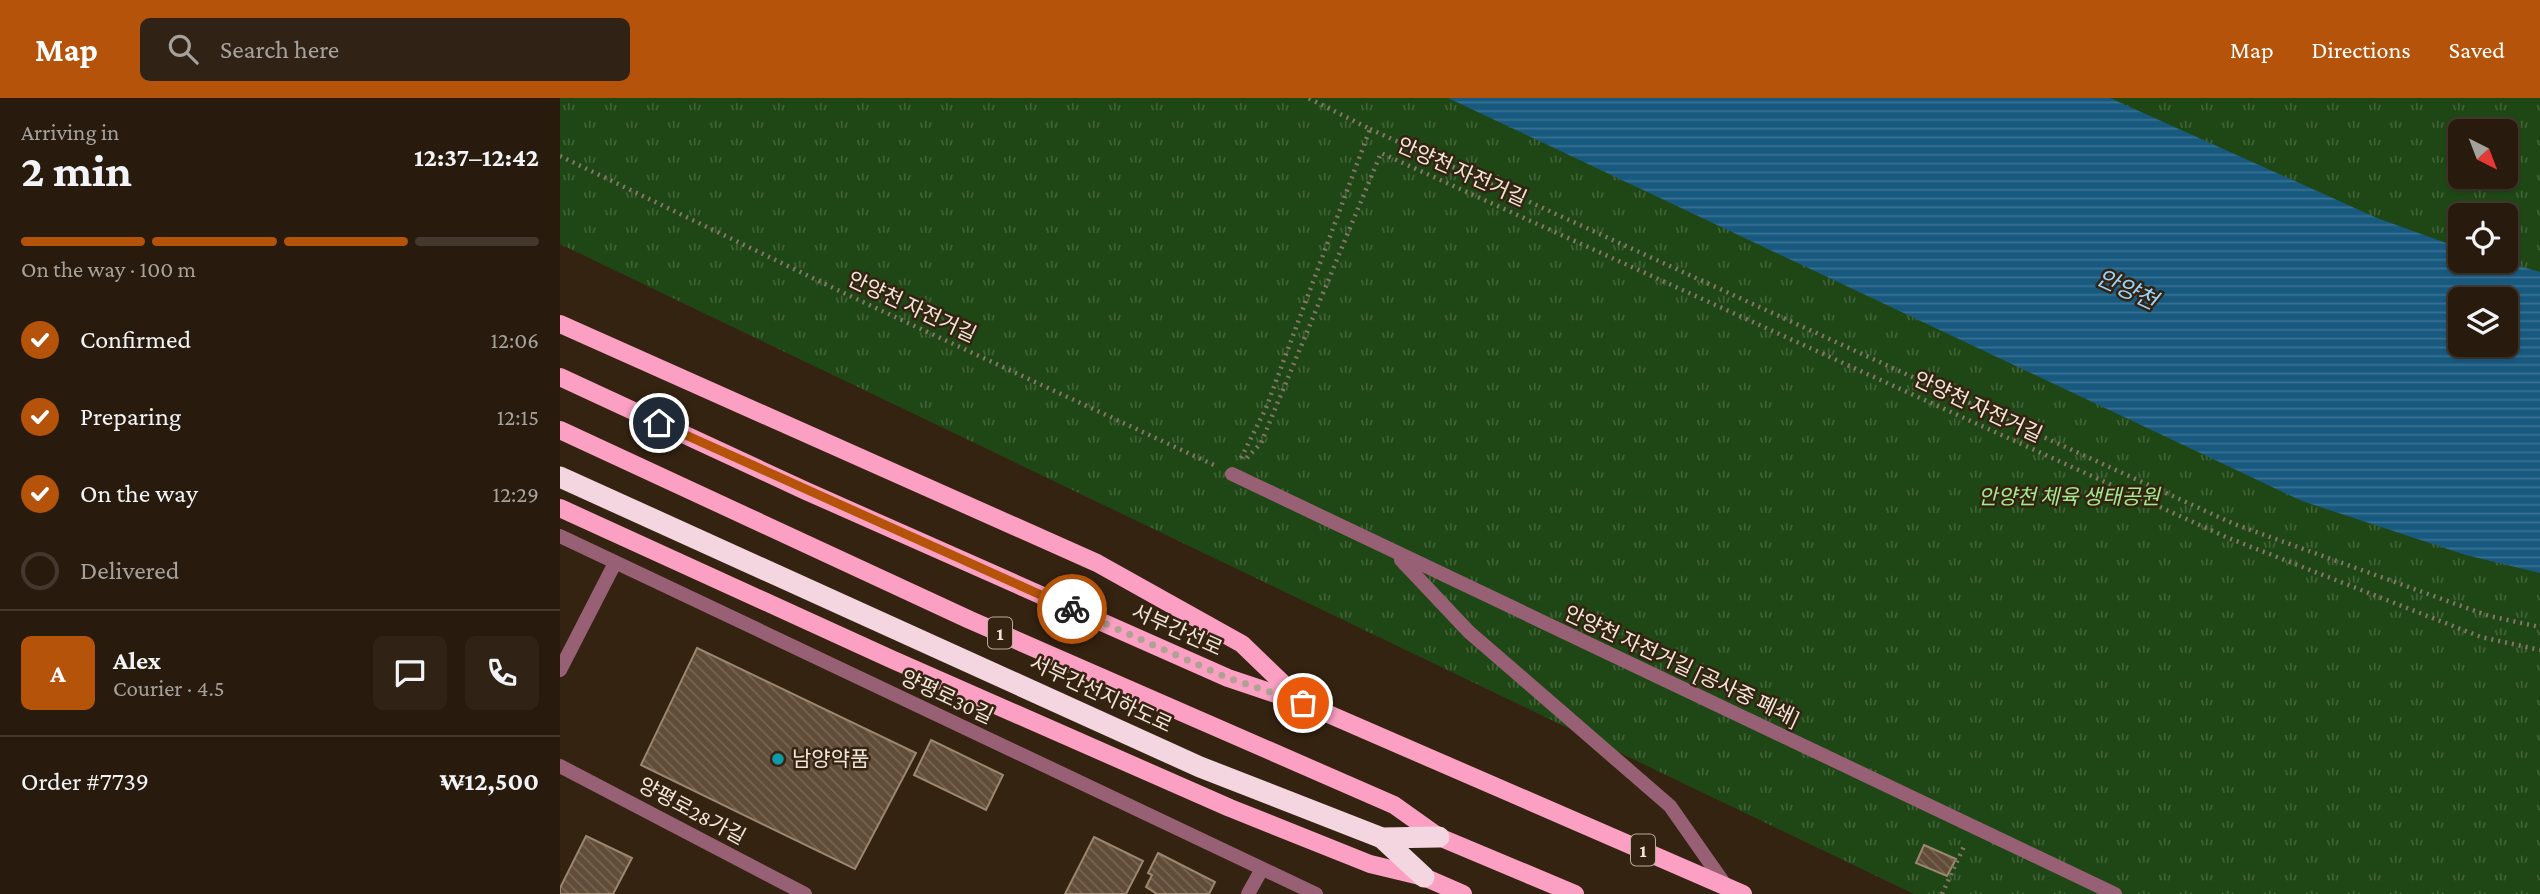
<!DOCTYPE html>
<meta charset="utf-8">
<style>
:root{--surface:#281a0d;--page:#302316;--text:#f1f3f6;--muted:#a5a19d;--line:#44382e;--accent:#b45309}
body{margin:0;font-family:"Crimson Pro","Noto Sans KR",serif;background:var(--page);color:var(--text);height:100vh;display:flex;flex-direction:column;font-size:26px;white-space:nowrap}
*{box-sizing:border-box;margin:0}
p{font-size:23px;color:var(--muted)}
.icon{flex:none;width:38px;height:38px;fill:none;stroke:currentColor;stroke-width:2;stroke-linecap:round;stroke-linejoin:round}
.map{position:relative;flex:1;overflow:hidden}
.details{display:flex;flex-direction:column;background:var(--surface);width:560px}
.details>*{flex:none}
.needle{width:46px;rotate:138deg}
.tools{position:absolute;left:1888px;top:21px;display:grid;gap:14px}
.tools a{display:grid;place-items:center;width:70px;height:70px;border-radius:10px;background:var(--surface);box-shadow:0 2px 5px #0004,0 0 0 2px var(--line);font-size:35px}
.pin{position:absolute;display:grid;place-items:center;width:60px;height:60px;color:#fff;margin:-30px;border:4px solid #fff;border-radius:50%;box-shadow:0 2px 7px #0007}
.courier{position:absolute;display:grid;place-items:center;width:70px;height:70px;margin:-35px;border:5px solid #b45309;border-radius:50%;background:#fff;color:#222;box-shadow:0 2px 9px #0007}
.summary em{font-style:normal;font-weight:700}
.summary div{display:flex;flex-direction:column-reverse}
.summary{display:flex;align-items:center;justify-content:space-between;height:119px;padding:0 21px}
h1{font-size:46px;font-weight:700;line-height:52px}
.bar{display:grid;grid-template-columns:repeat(4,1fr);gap:10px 7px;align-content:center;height:84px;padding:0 21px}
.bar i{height:9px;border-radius:5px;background:var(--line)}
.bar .selected{background:var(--accent)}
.bar p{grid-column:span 4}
.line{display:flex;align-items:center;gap:18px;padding:0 21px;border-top:2px solid var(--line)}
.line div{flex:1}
.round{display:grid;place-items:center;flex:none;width:74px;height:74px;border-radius:10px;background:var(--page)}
ol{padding:0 21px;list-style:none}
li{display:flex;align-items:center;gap:21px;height:77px}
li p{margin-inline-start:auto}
li .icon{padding:7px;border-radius:50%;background:var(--accent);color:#fff;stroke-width:4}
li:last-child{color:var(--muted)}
li i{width:38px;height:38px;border:4px solid var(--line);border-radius:50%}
header{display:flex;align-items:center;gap:42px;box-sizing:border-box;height:98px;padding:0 35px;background:var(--accent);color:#fff}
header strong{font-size:33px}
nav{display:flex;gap:38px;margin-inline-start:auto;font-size:24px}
.search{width:490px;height:63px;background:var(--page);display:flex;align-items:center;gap:18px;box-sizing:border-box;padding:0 24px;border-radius:10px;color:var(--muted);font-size:26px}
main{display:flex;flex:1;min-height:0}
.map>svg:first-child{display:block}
.park{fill:url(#park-tufts);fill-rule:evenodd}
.water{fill:url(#water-rules);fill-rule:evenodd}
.building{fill:url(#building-back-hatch);stroke:#9b8670;stroke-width:2}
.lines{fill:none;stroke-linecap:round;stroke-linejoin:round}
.path{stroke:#847566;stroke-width:4.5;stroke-dasharray:2 5;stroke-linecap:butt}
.lane{stroke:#986075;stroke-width:14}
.street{stroke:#986075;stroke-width:14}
.primary{stroke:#fca0c3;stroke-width:18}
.highway{stroke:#f3d6e0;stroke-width:21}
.done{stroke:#afa194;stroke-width:7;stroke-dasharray:0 12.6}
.route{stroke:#b45309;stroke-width:9}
.culture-dot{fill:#0f9aa8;stroke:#352311;stroke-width:2.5}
.labels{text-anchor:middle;stroke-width:5;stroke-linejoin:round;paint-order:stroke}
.shield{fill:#352311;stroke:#b9ab9e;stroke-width:2}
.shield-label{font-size:19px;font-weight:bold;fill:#f1e5da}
.street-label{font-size:21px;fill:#f1e5da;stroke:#352311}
.park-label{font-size:21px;font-style:italic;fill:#a0ea8f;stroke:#352311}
.poi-label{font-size:21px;fill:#f1e5da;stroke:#352311;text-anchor:start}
.water-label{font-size:23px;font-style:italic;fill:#98d3fe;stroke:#352311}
</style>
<header>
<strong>Map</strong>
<div class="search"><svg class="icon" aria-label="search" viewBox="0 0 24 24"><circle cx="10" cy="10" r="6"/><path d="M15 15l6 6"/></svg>Search here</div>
<nav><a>Map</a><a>Directions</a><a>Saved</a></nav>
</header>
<main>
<section class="details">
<div class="summary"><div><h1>2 min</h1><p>Arriving in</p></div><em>12:37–12:42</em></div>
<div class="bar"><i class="selected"></i><i class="selected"></i><i class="selected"></i><i></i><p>On the way · 100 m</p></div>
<ol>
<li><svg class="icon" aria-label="check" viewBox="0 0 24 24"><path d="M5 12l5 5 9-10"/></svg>Confirmed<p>12:06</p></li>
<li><svg class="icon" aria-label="check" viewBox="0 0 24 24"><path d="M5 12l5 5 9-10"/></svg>Preparing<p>12:15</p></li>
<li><svg class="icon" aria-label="check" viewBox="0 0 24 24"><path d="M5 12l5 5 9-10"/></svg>On the way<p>12:29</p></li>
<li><i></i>Delivered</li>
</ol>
<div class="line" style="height:126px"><b class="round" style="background:var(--accent);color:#fff">A</b><div><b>Alex</b><p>Courier · 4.5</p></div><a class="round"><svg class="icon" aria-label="chat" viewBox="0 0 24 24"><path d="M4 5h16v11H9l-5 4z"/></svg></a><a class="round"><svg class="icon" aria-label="phone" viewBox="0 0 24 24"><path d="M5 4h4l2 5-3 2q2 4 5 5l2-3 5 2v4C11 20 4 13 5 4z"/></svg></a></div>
<div class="line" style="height:91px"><div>Order #7739</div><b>₩12,500</b></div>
</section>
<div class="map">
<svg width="1980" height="796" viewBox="0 0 1980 796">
<defs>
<pattern id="park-tufts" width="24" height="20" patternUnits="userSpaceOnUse" patternTransform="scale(1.75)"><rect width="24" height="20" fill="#1f4715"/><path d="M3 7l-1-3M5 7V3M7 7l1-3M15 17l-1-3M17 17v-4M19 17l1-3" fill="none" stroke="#406136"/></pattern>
<pattern id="water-rules" width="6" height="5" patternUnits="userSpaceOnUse" patternTransform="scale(1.75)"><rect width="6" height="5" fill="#185980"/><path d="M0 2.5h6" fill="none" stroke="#3a7191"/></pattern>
<pattern id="building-back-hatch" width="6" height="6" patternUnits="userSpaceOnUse" patternTransform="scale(1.75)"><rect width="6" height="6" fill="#604c38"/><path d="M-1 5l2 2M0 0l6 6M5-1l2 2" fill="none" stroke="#776654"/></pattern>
</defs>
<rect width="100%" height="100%" fill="#352311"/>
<!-- park -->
<path class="park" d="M0 0H1980V796H1354L0 146ZM1900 33H1946V79H1900ZM1900 117H1946V163H1900ZM1900 201H1946V247H1900Z"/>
<!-- water -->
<path class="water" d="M888 0H1550L1817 120 1900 150V163H1941L1980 174V475L1906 457 1742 403ZM1900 201H1946V247H1900Z"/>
<!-- building -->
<g class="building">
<polygon points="137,550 356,655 295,771 81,667"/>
<polygon points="371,642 443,677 426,712 354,677"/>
<polygon points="26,738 72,760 53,796 0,796 0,790"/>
<polygon points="534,739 583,763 566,796 505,796"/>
<polygon points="1364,747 1396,761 1387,778 1356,765"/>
<polygon points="598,755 655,784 649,796 597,796 586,789 592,777 588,775"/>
</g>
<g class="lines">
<!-- path -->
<g class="path">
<polyline points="810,31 1674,426 1929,518 1980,529"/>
<polyline points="0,58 290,198 656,368"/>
<polyline points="681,360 706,310 810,31 748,0"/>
<polyline points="687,360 701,345 821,55 1666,439 1921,539 1980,552"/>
<polyline points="1382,796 1405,746"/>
</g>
<!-- lane -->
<g class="lane">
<polyline points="672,376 1555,796"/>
<polyline points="841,462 909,534 1110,708 1166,788"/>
</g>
<!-- street -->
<g class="street">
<polyline points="0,438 756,796"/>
<polyline points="0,572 55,465"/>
<polyline points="0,668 245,796"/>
<polyline points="688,796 702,771"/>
</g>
<!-- primary -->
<g class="primary">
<polyline points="0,226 537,465 682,546 738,600"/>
<polyline points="0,279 246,393 668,580 743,605 1183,796"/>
<polyline points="0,332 410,522 834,707 879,739 1015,796"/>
<polyline points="0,410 331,561 670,710 810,766 864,779 903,796"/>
</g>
<!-- highway -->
<g class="highway">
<polyline points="0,379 640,669 822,740 879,739"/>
<polyline points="822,740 864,779"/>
</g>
</g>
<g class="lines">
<!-- done -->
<polyline class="done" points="512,511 668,580 743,605"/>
<!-- route -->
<polyline class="route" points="99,325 512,511"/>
</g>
<!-- markers -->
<circle class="culture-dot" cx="218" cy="661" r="7"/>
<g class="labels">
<!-- shield labels -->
<g class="shield">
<rect x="428" y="519.5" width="24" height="31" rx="5"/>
<rect x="1071" y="736.5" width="24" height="31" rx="5"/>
</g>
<g class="shield-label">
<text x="440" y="542">1</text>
<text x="1083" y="759">1</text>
</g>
<!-- street labels -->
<g class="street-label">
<text transform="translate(902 74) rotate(24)" y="7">안양천 자전거길</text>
<text transform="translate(352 209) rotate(25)" y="7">안양천 자전거길</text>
<text transform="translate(1418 309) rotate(25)" y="7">안양천 자전거길</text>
<text transform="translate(617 532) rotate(24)" y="7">서부간선로</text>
<text transform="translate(1122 568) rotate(25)" y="7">안양천 자전거길 [공사중 폐쇄]</text>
<text transform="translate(541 596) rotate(25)" y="7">서부간선지하도로</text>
<text transform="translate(387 599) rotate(25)" y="7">양평로30길</text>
<text transform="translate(132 713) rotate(28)" y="7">양평로28가길</text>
</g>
<!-- park labels -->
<g class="park-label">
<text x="1509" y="406">안양천 체육 생태공원</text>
</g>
<!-- poi labels -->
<g class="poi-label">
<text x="232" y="668">남양약품</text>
</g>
<!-- water labels -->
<g class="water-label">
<text transform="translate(1567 191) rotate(25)" y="8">안양천</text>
</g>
</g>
</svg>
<div class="tools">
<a><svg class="needle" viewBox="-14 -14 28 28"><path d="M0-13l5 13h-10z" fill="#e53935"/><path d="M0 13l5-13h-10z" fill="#a5a19d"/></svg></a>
<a><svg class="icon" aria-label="locate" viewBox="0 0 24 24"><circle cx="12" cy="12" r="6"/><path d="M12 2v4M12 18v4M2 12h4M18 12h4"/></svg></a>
<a><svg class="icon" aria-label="layers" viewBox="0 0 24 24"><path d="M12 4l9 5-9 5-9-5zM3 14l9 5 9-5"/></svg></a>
</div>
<div class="pin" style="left:743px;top:605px;background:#ea580c"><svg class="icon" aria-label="bag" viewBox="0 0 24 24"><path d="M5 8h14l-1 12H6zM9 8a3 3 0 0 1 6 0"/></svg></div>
<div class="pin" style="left:99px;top:325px;background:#1f2937"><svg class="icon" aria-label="home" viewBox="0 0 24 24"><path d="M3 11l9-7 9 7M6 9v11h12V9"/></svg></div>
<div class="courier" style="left:512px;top:511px"><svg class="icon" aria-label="bike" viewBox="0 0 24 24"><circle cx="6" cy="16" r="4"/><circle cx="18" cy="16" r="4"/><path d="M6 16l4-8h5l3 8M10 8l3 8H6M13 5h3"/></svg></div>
</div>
</main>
